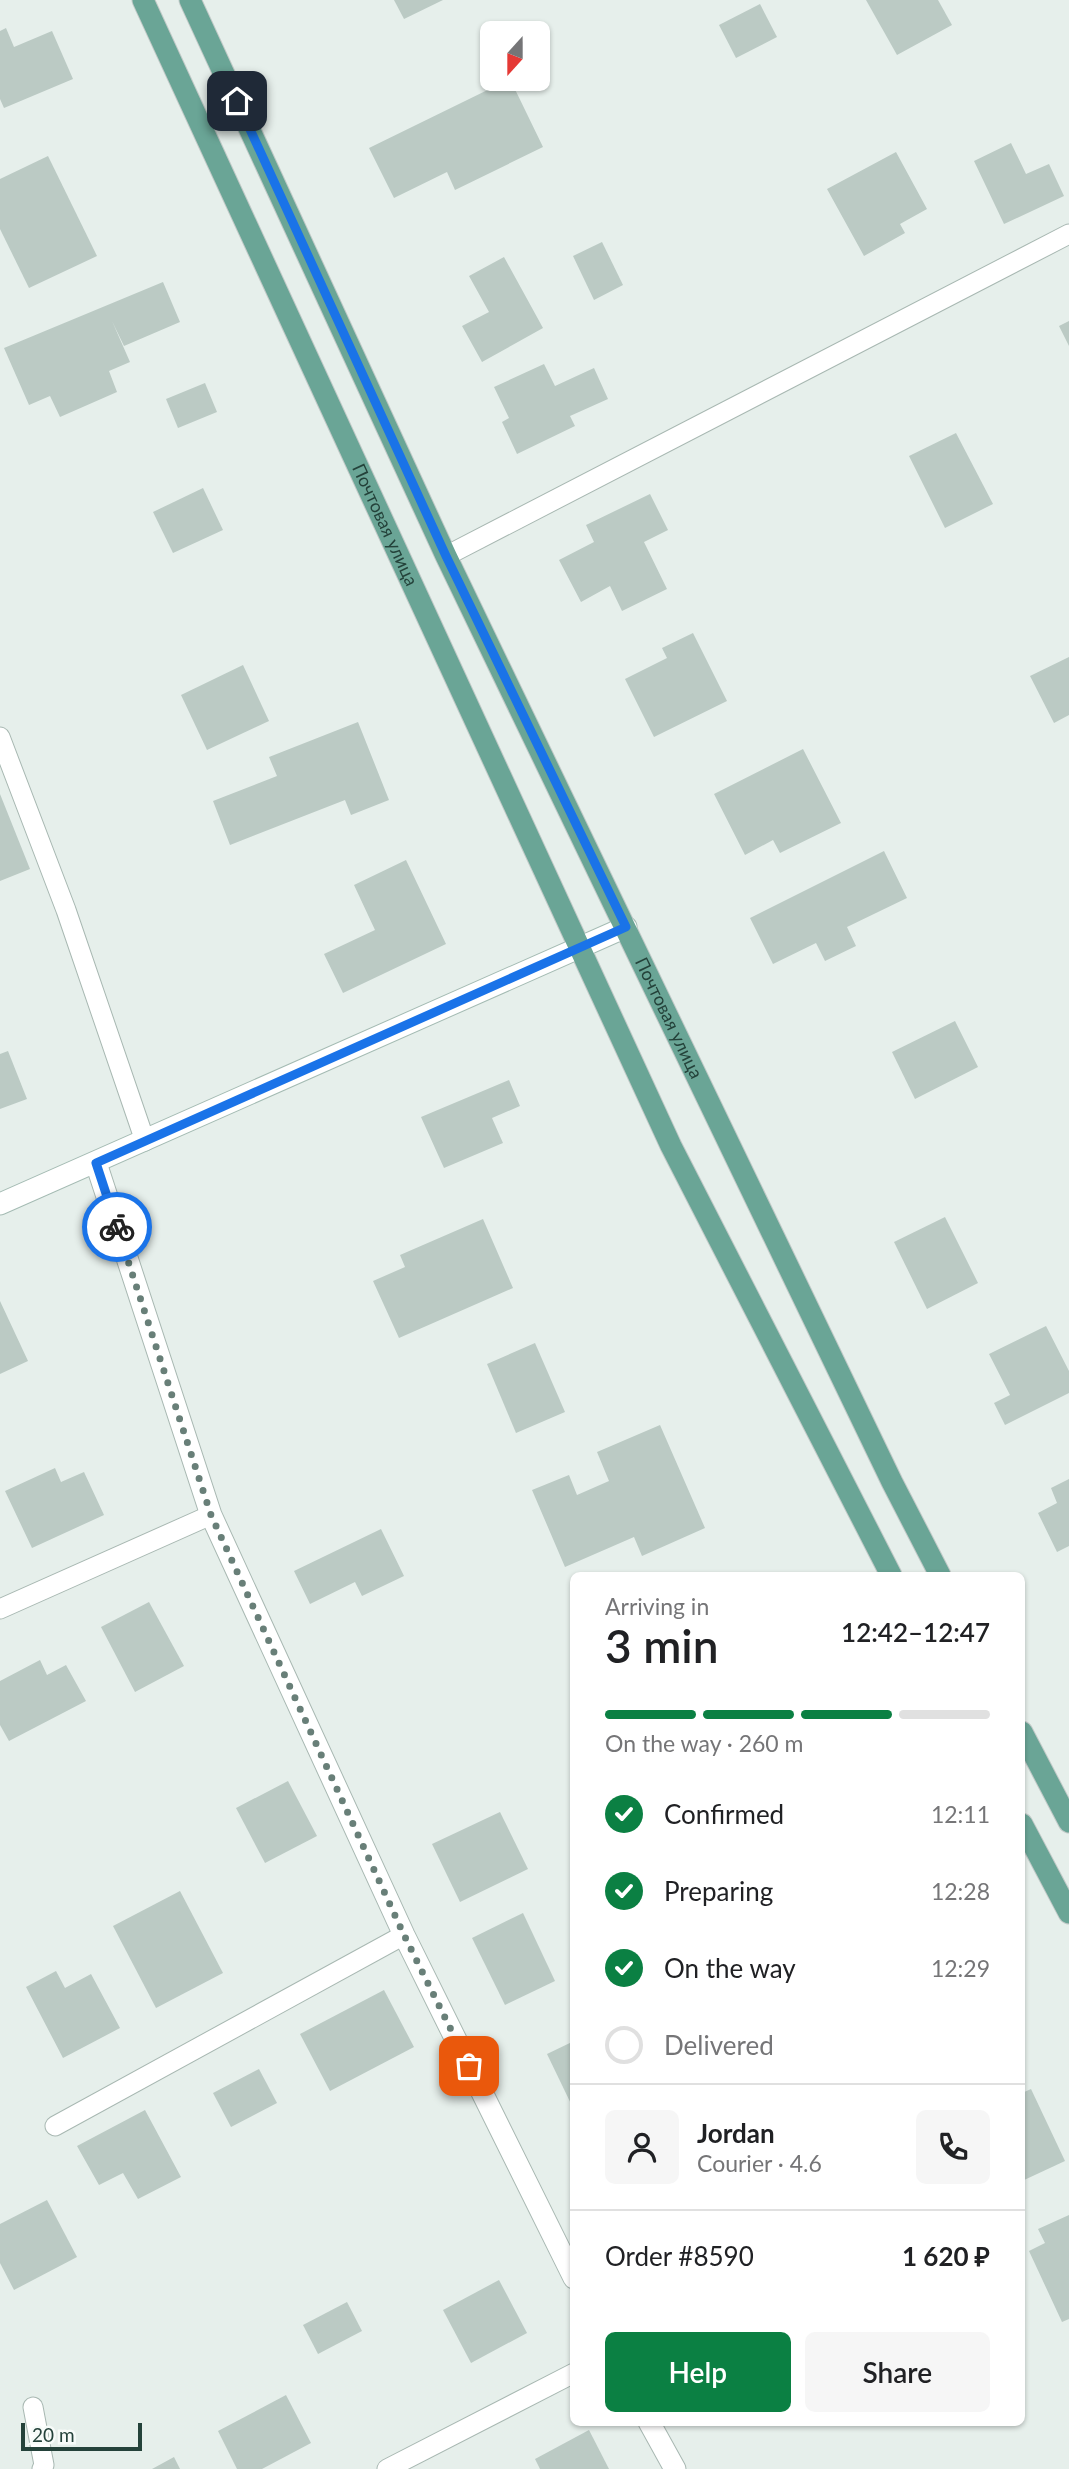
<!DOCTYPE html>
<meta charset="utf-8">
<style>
:root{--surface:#fff;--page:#f6f6f6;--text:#202124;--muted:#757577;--line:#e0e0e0;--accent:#0b8043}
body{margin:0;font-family:Lato,sans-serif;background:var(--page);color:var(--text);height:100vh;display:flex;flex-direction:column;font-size:26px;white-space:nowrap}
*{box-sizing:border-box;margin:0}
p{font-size:23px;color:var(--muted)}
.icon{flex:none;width:38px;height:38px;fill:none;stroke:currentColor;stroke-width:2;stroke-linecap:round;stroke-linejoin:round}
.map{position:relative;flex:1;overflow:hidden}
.side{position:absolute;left:570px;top:1572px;width:455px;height:854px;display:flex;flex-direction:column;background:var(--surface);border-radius:10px;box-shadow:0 2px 5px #0004}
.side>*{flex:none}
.needle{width:46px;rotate:201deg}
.buttons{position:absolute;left:480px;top:21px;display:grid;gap:14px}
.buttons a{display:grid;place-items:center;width:70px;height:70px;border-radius:10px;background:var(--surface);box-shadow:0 2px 5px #0004;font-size:35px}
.scale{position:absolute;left:21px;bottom:18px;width:121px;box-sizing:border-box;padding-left:7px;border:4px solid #24423a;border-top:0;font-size:19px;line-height:24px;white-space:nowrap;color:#24423a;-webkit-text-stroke:5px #f7fbf9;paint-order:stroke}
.pin{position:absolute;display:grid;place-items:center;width:60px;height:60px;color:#fff;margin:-30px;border-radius:14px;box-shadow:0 4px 10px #0006}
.courier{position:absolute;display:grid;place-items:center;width:70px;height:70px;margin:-35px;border:5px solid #1a73e8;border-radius:50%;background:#fff;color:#222;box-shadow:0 2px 9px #0007}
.headline em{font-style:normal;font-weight:600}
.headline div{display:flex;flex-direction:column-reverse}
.headline{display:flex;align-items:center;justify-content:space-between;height:119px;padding:0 35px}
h1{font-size:46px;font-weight:600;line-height:52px}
.bar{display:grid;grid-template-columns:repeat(4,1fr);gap:10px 7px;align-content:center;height:84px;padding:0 35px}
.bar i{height:9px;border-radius:5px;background:var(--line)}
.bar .active{background:var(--accent)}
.bar p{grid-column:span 4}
.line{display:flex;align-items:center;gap:18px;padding:0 35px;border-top:2px solid var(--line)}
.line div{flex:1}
.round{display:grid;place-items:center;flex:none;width:74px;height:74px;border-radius:10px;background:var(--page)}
ol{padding:0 35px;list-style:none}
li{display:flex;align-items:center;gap:21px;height:77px}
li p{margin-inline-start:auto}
li .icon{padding:7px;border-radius:50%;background:var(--accent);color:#fff;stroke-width:4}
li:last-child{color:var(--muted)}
li i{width:38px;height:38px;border:4px solid var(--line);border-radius:50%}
.button{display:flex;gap:14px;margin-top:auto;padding:14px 35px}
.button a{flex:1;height:80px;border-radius:10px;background:var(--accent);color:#fff;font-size:28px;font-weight:600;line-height:80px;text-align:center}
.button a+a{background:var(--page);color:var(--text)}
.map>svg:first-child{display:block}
.building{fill:#bbcac4}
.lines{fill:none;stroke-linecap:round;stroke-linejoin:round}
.lane-casing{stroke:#a8b8b2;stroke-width:21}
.street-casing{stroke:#a8b8b2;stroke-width:23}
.secondary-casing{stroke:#a4bbb3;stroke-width:23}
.primary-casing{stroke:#c2cac8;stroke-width:23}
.lane{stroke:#fff;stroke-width:19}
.street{stroke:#fff;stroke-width:21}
.secondary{stroke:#fff;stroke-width:21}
.primary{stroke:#6aa596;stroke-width:21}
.done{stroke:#687f78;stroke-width:7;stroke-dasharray:0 12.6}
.route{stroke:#1a73e8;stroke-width:9}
.labels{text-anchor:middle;stroke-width:6;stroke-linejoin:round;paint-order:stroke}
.street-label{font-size:18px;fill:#24423a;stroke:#f7fbf9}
</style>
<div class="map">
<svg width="1069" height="2469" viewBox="0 0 1069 2469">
<rect width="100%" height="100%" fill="#e6efeb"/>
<!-- building -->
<g class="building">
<polygon points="394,0 443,0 404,19"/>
<polygon points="866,0 938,0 952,25 897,55"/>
<polygon points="760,4 777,37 736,58 719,25"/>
<polygon points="6,28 14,47 52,31 73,79 4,108 0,99 0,31"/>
<polygon points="510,79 543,147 455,190 447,172 394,198 369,148"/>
<polygon points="1011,143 1026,174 1049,164 1064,196 1004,224 974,161"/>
<polygon points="896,152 927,209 900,224 905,233 864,256 827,189"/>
<polygon points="48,156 97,256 29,288 0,229 0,179"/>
<polygon points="602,242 623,285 594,300 573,256"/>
<polygon points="504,257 543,328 482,362 462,326 489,312 469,276"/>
<polygon points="163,282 180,322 124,346 112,321 130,362 109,371 117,392 60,417 50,396 29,405 4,348"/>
<polygon points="1069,321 1069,346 1059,326"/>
<polygon points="544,364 555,386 594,368 608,399 570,416 575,426 517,454 502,422 509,418 494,387"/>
<polygon points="205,383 217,412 178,428 166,399"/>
<polygon points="956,433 993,504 945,528 909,456"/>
<polygon points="203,488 223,530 173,553 153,512"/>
<polygon points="650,494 668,530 644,542 667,589 622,611 610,586 581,602 559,560 594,542 586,525"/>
<polygon points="693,633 727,701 654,737 625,679 667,658 662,648"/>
<polygon points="1069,657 1069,715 1054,723 1030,676"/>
<polygon points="243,665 269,721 207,750 181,695"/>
<polygon points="358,722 389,800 351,815 345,800 230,845 213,801 277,776 269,757"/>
<polygon points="803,749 841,823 780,853 773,840 745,855 714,794"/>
<polygon points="0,794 30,869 0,881"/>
<polygon points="884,851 907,898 847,927 856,946 825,961 816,943 773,964 750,918"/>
<polygon points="406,860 446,944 343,993 324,954 375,930 354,885"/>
<polygon points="955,1021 978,1067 915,1099 892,1052"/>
<polygon points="8,1051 27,1099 0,1109 0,1054"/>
<polygon points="509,1080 520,1106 492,1118 503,1143 444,1168 421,1117"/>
<polygon points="945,1217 978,1283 927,1309 894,1242"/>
<polygon points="483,1219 513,1288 399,1338 373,1281 405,1267 400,1255"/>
<polygon points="0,1301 28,1361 0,1374"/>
<polygon points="1046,1326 1069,1371 1069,1393 1005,1425 994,1403 1010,1395 989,1354"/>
<polygon points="535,1343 565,1412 516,1433 487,1364"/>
<polygon points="660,1425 705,1528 642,1556 634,1537 565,1567 532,1490 569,1475 577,1495 609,1481 597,1452"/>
<polygon points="55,1468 61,1482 84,1472 104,1515 32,1548 5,1491"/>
<polygon points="1069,1479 1069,1546 1057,1552 1038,1513 1057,1503 1051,1488"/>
<polygon points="381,1529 404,1576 362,1596 355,1582 310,1604 294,1571"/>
<polygon points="149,1602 184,1666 135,1692 101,1627"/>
<polygon points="40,1660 47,1675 66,1665 86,1701 9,1741 0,1725 0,1681"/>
<polygon points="288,1781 317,1836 265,1863 236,1808"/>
<polygon points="500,1812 528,1869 460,1902 432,1844"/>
<polygon points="180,1891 223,1973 156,2008 113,1926"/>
<polygon points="523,1913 555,1981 505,2005 472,1938"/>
<polygon points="56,1971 65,1988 91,1974 120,2028 63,2058 26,1987"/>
<polygon points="384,1990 414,2047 330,2091 300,2034"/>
<polygon points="574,2041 574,2110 547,2054"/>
<polygon points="259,2069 277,2103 231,2127 213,2093"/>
<polygon points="1031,2089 1065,2161 1022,2181 1022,2093"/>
<polygon points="145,2110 181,2177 138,2199 123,2173 99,2185 77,2146"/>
<polygon points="47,2200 77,2257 14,2290 0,2263 0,2224"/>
<polygon points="1069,2215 1069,2319 1062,2322 1029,2251 1045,2243 1038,2229"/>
<polygon points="499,2280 527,2333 471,2363 443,2310"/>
<polygon points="347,2302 362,2331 318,2354 303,2325"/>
<polygon points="286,2395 311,2443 262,2469 237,2469 218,2431"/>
<polygon points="589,2430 609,2469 540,2469 535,2459"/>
<polygon points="174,2457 180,2469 152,2469"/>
</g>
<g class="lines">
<!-- lane casing -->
<g class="lane-casing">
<g id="lane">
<polyline points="446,556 1069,234"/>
<polyline points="0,737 66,910 145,1141"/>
<polyline points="0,1609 211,1515"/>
<polyline points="55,2126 404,1935"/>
<polyline points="33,2407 44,2465 42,2469"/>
<polyline points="387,2469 574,2373"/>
</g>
</g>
<!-- street casing -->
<g class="street-casing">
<g id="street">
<polyline points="96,1163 211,1515 404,1935 574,2278"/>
<polyline points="649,2422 675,2469"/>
</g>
</g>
<!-- secondary casing -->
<g class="secondary-casing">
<polyline id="secondary" points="0,1204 626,927"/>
</g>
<!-- primary casing -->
<g class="primary-casing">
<g id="primary">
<path id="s1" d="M143 0 671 1146 891 1575"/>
<path id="s2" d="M190 0 446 556 892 1482 940 1575"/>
<polyline points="1022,1732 1069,1822"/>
<polyline points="1022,1824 1069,1913"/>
</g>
</g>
<!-- lane -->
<use href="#lane" class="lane"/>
<!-- street -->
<use href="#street" class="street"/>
<!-- secondary -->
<use href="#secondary" class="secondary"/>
<!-- primary -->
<use href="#primary" class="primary"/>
</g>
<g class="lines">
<!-- done -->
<polyline class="done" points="117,1227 211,1515 404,1935 469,2066"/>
<!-- route -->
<polyline class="route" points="117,1227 96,1163 626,927 446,556 237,101"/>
</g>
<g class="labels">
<!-- street labels -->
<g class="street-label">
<text dy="6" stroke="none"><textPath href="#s1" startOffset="578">Почтовая улица</textPath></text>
<text dy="6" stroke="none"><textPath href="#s2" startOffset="1125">Почтовая улица</textPath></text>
</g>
</g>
</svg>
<div class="buttons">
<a><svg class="needle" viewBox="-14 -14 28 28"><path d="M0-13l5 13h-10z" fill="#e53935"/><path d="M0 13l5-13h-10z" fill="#757577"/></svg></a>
</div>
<div class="scale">20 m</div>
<div class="pin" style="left:469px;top:2066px;background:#ea580c"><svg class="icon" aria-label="bag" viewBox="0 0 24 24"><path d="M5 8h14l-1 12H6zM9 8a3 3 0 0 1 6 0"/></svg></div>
<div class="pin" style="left:237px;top:101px;background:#1f2937"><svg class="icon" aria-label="home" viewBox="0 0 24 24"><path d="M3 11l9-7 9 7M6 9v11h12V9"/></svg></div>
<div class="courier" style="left:117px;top:1227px"><svg class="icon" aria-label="bike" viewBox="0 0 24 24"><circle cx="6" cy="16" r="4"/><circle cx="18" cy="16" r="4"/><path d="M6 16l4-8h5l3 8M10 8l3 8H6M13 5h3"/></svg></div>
<section class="side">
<div class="headline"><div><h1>3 min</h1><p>Arriving in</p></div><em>12:42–12:47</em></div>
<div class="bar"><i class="active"></i><i class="active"></i><i class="active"></i><i></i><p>On the way · 260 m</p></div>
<ol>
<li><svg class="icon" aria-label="check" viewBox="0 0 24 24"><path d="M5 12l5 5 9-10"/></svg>Confirmed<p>12:11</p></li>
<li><svg class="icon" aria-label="check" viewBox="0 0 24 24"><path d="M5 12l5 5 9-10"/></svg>Preparing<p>12:28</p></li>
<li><svg class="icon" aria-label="check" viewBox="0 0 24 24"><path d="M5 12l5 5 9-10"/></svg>On the way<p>12:29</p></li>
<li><i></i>Delivered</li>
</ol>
<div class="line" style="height:126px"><a class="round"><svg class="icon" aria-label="person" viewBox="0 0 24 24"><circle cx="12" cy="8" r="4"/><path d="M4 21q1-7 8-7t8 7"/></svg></a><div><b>Jordan</b><p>Courier · 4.6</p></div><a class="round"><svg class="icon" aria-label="phone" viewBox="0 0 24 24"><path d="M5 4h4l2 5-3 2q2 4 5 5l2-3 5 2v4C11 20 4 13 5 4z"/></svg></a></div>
<div class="line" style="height:91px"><div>Order #8590</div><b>1 620 ₽</b></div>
<div class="button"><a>Help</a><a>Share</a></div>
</section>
</div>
